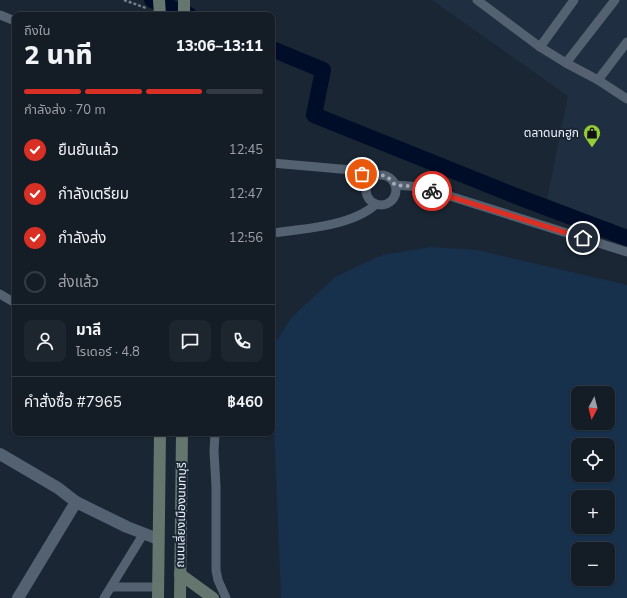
<!DOCTYPE html>
<html lang="th">
<meta charset="utf-8">
<style>
:root{--surface:#141c26;--page:#1d252e;--text:#f1f3f6;--muted:#9da1a7;--line:#333a43;--accent:#d93025}
body{margin:0;font-family:"Nunito Sans","Noto Sans Thai",sans-serif;background:var(--page);color:var(--text);height:100vh;display:flex;flex-direction:column;font-size:15px;white-space:nowrap}
*{box-sizing:border-box;margin:0}
p{font-size:13px;color:var(--muted)}
.icon{flex:none;width:22px;height:22px;fill:none;stroke:currentColor;stroke-width:2;stroke-linecap:round;stroke-linejoin:round}
.map{position:relative;flex:1;overflow:hidden}
.sheet{position:absolute;left:12px;top:12px;width:263px;height:424px;display:flex;flex-direction:column;background:var(--surface);border-radius:8px;box-shadow:0 1px 3px #0004,0 0 0 1px var(--line)}
.sheet>*{flex:none}
.needle{width:26px;rotate:187deg}
.buttons{position:absolute;left:571px;top:386px;display:grid;gap:8px}
.buttons a{display:grid;place-items:center;width:44px;height:44px;border-radius:8px;background:var(--surface);box-shadow:0 1px 3px #0004,0 0 0 1px var(--line);font-size:20px}
.pin{position:absolute;display:grid;place-items:center;width:34px;height:34px;color:#fff;margin:-17px;border:2px solid #fff;border-radius:50%;box-shadow:0 1px 4px #0007}
.courier{position:absolute;display:grid;place-items:center;width:40px;height:40px;margin:-20px;border:3px solid #d93025;border-radius:50%;background:#fff;color:#222;box-shadow:0 1px 5px #0007}
.summary em{font-style:normal;font-weight:800}
.summary div{display:flex;flex-direction:column-reverse}
.summary{display:flex;align-items:center;justify-content:space-between;height:68px;padding:0 12px}
h1{font-size:26px;font-weight:800;line-height:30px}
.bar{display:grid;grid-template-columns:repeat(4,1fr);gap:6px 4px;align-content:center;height:48px;padding:0 12px}
.bar i{height:5px;border-radius:3px;background:var(--line)}
.bar .current{background:var(--accent)}
.bar p{grid-column:span 4}
.line{display:flex;align-items:center;gap:10px;padding:0 12px;border-top:1px solid var(--line)}
.line div{flex:1}
.round{display:grid;place-items:center;flex:none;width:42px;height:42px;border-radius:8px;background:var(--page)}
ol{padding:0 12px;list-style:none}
li{display:flex;align-items:center;gap:12px;height:44px}
li p{margin-inline-start:auto}
li .icon{padding:4px;border-radius:50%;background:var(--accent);color:#fff;stroke-width:4}
li:last-child{color:var(--muted)}
li i{width:22px;height:22px;border:2px solid var(--line);border-radius:50%}
.map>svg:first-child{display:block}
.built{fill:#1f2f41}
.green{fill:#17304c;fill-rule:evenodd}
.lines{fill:none;stroke-linecap:round;stroke-linejoin:round}
.canal{stroke:#000d28;stroke-width:16}
.path{stroke:#747e8a;stroke-width:2.5;stroke-dasharray:3 2;stroke-linecap:butt}
.lane{stroke:#546171;stroke-width:9}
.street{stroke:#546171;stroke-width:12}
.secondary{stroke:#64766e;stroke-width:12}
.done{stroke:#a2abb6;stroke-width:4;stroke-dasharray:0 7.2}
.route{stroke:#d93025;stroke-width:5}
.labels{text-anchor:middle;stroke-width:4;stroke-linejoin:round;paint-order:stroke}
.poi-label{font-size:12px;fill:#ebf3fd;stroke:#1a2633;text-anchor:end}
.street-label{font-size:12px;fill:#ebf3fd;stroke:#1a2633}
</style>
<div class="map">
<svg width="627" height="598" viewBox="0 0 627 598">
<rect width="100%" height="100%" fill="#1a2633"/>
<!-- built -->
<polygon class="built" points="432,0 627,0 627,229 547,199 568,96"/>
<!-- green -->
<path class="green" d="M430 247 477 250 627 285V598H281L272 377V348L291 318 335 277 382 255ZM578 393H608V423H578ZM578 445H608V475H578ZM578 497H608V527H578ZM578 549H608V579H578Z"/>
<g class="lines">
<!-- canal -->
<g class="canal">
<polyline points="152,0 189,15"/>
<polyline points="272,49 323,70 314,115 521,198 627,238"/>
</g>
<!-- path -->
<polyline class="path" points="124,0 146,8"/>
<!-- lane -->
<g class="lane">
<polyline points="477,0 540,47 566,63 615,0"/>
<polyline points="0,15 15,21"/>
<polyline points="540,47 574,0"/>
<polyline points="566,63 598,80 627,99"/>
<polyline points="598,80 627,42"/>
<polyline points="272,163 352,170 373,177"/>
<circle cx="381" cy="190" r="15"/>
<polyline points="395,185 421,187 627,252"/>
<path d="M272 233C303 229 353 226 376 204"/>
<polyline points="0,294 15,303"/>
<polyline points="215,433 214,451 216,487 216,570 218,580 226,598"/>
<polyline points="111,587 158,587"/>
<polyline points="104,598 144,533"/>
</g>
<!-- street -->
<g class="street">
<polyline points="0,454 58,488 76,502 127,527 158,539"/>
<polyline points="18,598 76,502"/>
</g>
<!-- secondary -->
<g class="secondary">
<polyline points="159,0 160,15"/>
<polyline points="184,0 184,15"/>
<polyline points="180,574 213,598"/>
<polyline points="158,598 160,433"/>
<polyline points="180,598 182,433"/>
</g>
</g>
<g class="lines">
<!-- done -->
<polyline class="done" points="362,174 373,177 379,175 386,176 391,180 395,185 421,187 432,191"/>
<!-- route -->
<polyline class="route" points="432,191 583,238"/>
</g>
<!-- icons -->
<defs>
<g id="shop-pin" transform="scale(0.9)"><path d="M0 17L-7.5 6A9.5 9.5 0 1 1 7.5 6Z" fill="#95cc3b" stroke="#1a2633"/><path d="M-5-2.5h2.3a2.7 3.5 0 0 1 5.4 0H5L5.5 6h-11ZM-1.5-2.5h3a1.5 2.3 0 0 0-3 0Z" fill="#111"/></g>
</defs>
<g fill-rule="evenodd">
<use href="#shop-pin" x="592" y="133"/>
</g>
<g class="labels">
<!-- poi labels -->
<g class="poi-label">
<text x="579" y="137">ตลาดนกฮูก</text>
</g>
<!-- street labels -->
<g class="street-label">
<text transform="translate(181 515) rotate(-89)" y="4">ถนนเลี่ยงเมืองนนทบุรี</text>
</g>
</g>
</svg>
<div class="buttons">
<a><svg class="needle" viewBox="-14 -14 28 28"><path d="M0-13l5 13h-10z" fill="#e53935"/><path d="M0 13l5-13h-10z" fill="#9da1a7"/></svg></a>
<a><svg class="icon" aria-label="locate" viewBox="0 0 24 24"><circle cx="12" cy="12" r="6"/><path d="M12 2v4M12 18v4M2 12h4M18 12h4"/></svg></a>
<a>+</a>
<a>−</a>
</div>
<div class="pin" style="left:362px;top:174px;background:#ea580c"><svg class="icon" aria-label="bag" viewBox="0 0 24 24"><path d="M5 8h14l-1 12H6zM9 8a3 3 0 0 1 6 0"/></svg></div>
<div class="pin" style="left:583px;top:238px;background:#1f2937"><svg class="icon" aria-label="home" viewBox="0 0 24 24"><path d="M3 11l9-7 9 7M6 9v11h12V9"/></svg></div>
<div class="courier" style="left:432px;top:191px"><svg class="icon" aria-label="bike" viewBox="0 0 24 24"><circle cx="6" cy="16" r="4"/><circle cx="18" cy="16" r="4"/><path d="M6 16l4-8h5l3 8M10 8l3 8H6M13 5h3"/></svg></div>
<section class="sheet">
<div class="summary"><div><h1>2 นาที</h1><p>ถึงใน</p></div><em>13:06–13:11</em></div>
<div class="bar"><i class="current"></i><i class="current"></i><i class="current"></i><i></i><p>กำลังส่ง · 70 m</p></div>
<ol>
<li><svg class="icon" aria-label="check" viewBox="0 0 24 24"><path d="M5 12l5 5 9-10"/></svg>ยืนยันแล้ว<p>12:45</p></li>
<li><svg class="icon" aria-label="check" viewBox="0 0 24 24"><path d="M5 12l5 5 9-10"/></svg>กำลังเตรียม<p>12:47</p></li>
<li><svg class="icon" aria-label="check" viewBox="0 0 24 24"><path d="M5 12l5 5 9-10"/></svg>กำลังส่ง<p>12:56</p></li>
<li><i></i>ส่งแล้ว</li>
</ol>
<div class="line" style="height:72px"><a class="round"><svg class="icon" aria-label="person" viewBox="0 0 24 24"><circle cx="12" cy="8" r="4"/><path d="M4 21q1-7 8-7t8 7"/></svg></a><div><b>มาลี</b><p>ไรเดอร์ · 4.8</p></div><a class="round"><svg class="icon" aria-label="chat" viewBox="0 0 24 24"><path d="M4 5h16v11H9l-5 4z"/></svg></a><a class="round"><svg class="icon" aria-label="phone" viewBox="0 0 24 24"><path d="M5 4h4l2 5-3 2q2 4 5 5l2-3 5 2v4C11 20 4 13 5 4z"/></svg></a></div>
<div class="line" style="height:52px"><div>คำสั่งซื้อ #7965</div><b>฿460</b></div>
</section>
</div>
